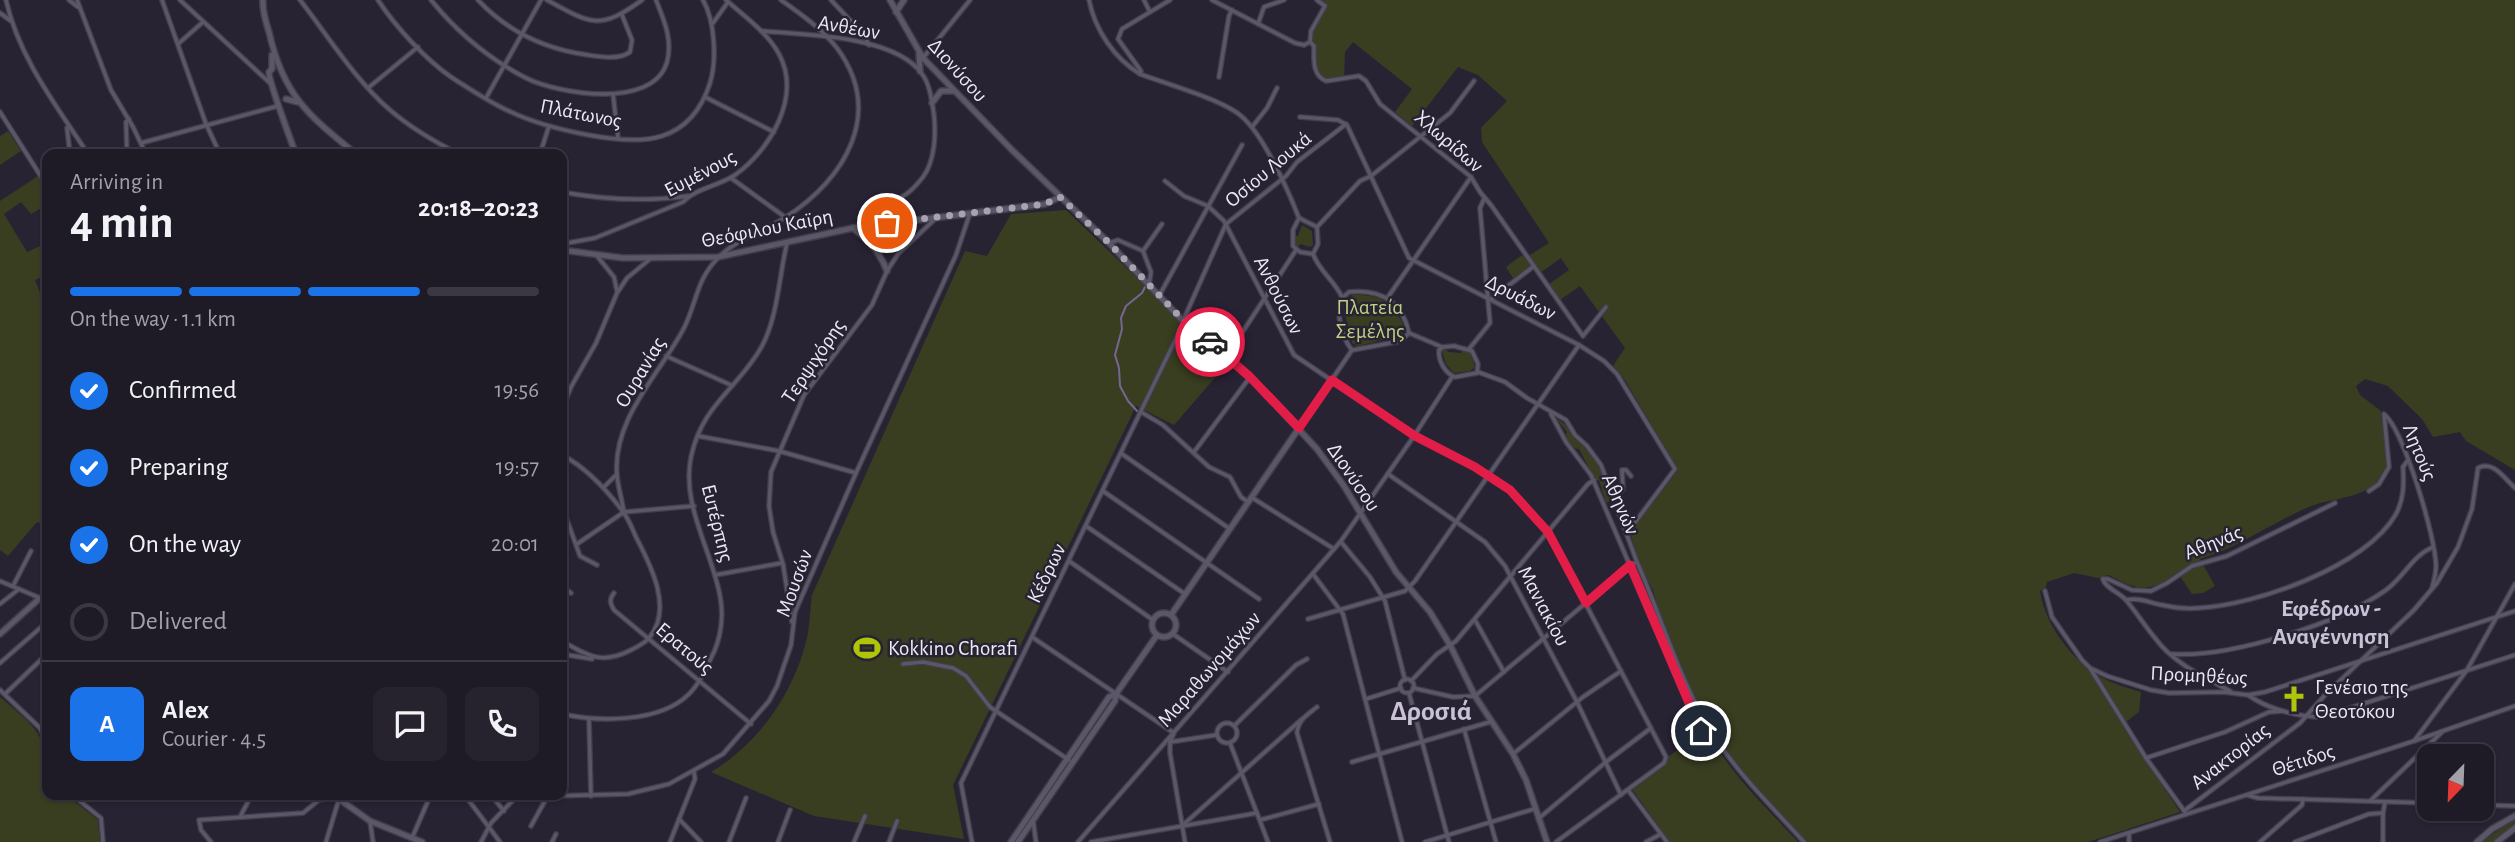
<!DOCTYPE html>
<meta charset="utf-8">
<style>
:root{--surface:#1e1a26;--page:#26232e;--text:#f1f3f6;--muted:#a1a1a7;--line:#3c3843;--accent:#1a73e8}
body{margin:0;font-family:"Alegreya Sans",sans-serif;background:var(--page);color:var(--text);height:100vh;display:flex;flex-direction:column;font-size:26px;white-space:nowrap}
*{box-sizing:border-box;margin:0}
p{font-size:23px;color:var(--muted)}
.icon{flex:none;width:38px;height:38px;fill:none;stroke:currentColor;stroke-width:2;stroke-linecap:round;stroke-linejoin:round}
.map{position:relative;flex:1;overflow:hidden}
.details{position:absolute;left:42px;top:149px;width:525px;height:651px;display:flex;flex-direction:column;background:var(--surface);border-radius:14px;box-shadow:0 2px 5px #0004,0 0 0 2px var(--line)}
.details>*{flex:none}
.needle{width:46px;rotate:203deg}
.fabs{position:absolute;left:2417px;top:744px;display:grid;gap:14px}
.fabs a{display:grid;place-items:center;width:77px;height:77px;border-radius:14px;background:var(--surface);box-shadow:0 2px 5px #0004,0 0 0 2px var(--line);font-size:35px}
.pin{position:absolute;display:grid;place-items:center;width:60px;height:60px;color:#fff;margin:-30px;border:4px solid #fff;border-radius:50%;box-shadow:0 2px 7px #0007}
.courier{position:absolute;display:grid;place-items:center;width:70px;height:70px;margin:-35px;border:5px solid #e11d48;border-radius:50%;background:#fff;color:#222;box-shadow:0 2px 9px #0007}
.summary em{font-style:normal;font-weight:700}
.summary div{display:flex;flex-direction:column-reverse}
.summary{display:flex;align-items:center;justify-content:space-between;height:119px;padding:0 28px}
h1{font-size:46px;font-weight:700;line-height:52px}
.bar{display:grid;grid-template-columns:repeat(4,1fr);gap:10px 7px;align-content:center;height:84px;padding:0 28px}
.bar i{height:9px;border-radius:5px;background:var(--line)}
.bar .on{background:var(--accent)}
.bar p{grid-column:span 4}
.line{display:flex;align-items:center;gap:18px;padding:0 28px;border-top:2px solid var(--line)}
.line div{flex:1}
.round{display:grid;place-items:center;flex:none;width:74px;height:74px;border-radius:14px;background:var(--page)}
ol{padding:0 28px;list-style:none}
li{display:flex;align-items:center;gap:21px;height:77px}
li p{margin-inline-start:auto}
li .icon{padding:7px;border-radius:50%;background:var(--accent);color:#fff;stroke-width:4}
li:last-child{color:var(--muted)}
li i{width:38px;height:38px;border:4px solid var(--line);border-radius:50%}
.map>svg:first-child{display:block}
.green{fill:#393e21}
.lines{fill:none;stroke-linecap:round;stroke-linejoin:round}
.stream{stroke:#766694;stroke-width:2}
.street-casing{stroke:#413d4a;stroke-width:6}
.secondary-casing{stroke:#413d4a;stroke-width:8}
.street{stroke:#5b5668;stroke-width:3.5}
.secondary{stroke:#5b5668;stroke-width:5}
.done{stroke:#a7a4b0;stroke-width:7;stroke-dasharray:0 12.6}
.route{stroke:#e11d48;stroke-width:9}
.labels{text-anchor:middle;stroke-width:5;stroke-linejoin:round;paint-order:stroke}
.street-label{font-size:21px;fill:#ece9f4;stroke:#282333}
.park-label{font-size:21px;fill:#c1d183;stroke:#282333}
.poi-label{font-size:21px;fill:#ece9f4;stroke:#282333;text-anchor:start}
.quarter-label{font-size:24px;font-weight:bold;fill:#c9c2d7;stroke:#282333}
.district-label{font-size:28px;font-weight:bold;fill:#c9c2d7;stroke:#282333}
</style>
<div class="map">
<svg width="2515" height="842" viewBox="0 0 2515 842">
<rect width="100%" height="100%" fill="#282333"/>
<!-- green -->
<g class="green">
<path d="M1321 0H2515V470L2466 441 2460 432 2433 437 2422 419 2388 386 2365 379 2356 386 2360 395 2381 411C2380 431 2394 456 2383 474 2368 499 2335 497 2311 506 2273 522 2240 547 2200 559L2215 586 2203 593 2192 594 2180 576 2175 574C2148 594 2137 590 2109 575L2098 578 2074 573 2047 582 2045 589 2040 591C2044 620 2066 652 2090 670 2104 681 2124 687 2141 692L2139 712 2122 725 2180 812 2088 842H1805L1743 774 1710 727 1686 678 1660 615 1653 590 1641 567 1630 533 1678 470 1625 380 1613 366 1625 348 1580 286 1560 300 1549 284 1569 270 1561 258 1540 273 1535 264 1513 278 1506 267 1522 255 1525 258 1549 243 1482 142 1481 128 1507 101 1478 75 1458 67 1412 126 1395 112 1412 89 1353 42 1345 52 1344 80 1323 78C1315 69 1314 47 1311 36L1327 5Z"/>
<polygon points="8,131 21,151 0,165 0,136"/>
<polygon points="38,176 47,192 47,205 31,214 21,202 4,214 27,252 47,243 47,275 35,280 40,293 47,291 47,525 37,522 8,556 0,550 0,201"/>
<path d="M1066 210 1227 364 1174 425 1136 406 953 785 964 839 814 816 711 772C759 743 794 693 807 638 810 624 810 609 812 595L965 251 987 256 1011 214Z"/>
<polygon points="1302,225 1312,231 1313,245 1310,247 1300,244 1298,247 1296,246 1295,236 1298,236"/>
<path d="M1353 295C1373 295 1386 297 1397 314 1402 322 1405 326 1402 335L1358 346 1352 343 1343 306 1345 300Z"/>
<polygon points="1446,349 1448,352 1461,353 1463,350 1470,352 1475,367 1470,371 1454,373 1446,364 1442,351"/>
<polygon points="1556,418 1565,424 1575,439 1585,448 1598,464 1612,500 1606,503 1599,480 1596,481 1579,449 1574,448 1565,436 1567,432"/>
<path d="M0 697C44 734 47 736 47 794L66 795 98 820 100 842H0Z"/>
<path d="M1707 730C1728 772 1766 807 1798 842H1670L1632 789 1665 765 1669 756Z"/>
<polygon points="2515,818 2515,825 2493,842 2482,842"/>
</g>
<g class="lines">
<!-- stream -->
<polyline class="stream" points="1138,412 1128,401 1120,386 1119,368 1115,355 1122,329 1121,318 1126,306 1142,293 1145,287"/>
<!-- street casing -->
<g class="street-casing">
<g id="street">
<path d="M6 0C19 58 56 105 88 154"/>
<polyline points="69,0 78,7"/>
<polyline points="77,0 111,90 133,127 146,154"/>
<polyline points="162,0 206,124 220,154"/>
<polyline points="180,0 271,84"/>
<path d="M300 0C328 36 356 81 390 110 411 128 435 142 459 154"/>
<path d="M378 0C395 26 425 59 451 77 470 89 490 103 511 112 545 128 626 148 662 136 687 128 702 108 710 83 717 60 715 21 703 0"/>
<path d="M431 0C457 32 489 59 526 78 558 94 653 110 667 62 673 40 664 20 656 0"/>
<path d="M478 0C508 32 544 49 588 55 601 57 619 60 630 52L632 40 622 15"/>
<path d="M547 0C591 24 599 31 642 0"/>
<polyline points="831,0 864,35 869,45"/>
<path d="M1089 0C1095 30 1114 58 1140 74 1167 84 1213 97 1236 112 1261 128 1288 190 1299 218"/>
<polyline points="1144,0 1150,12"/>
<polyline points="1212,0 1295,43 1304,45 1310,42"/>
<polyline points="0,13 11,21"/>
<polyline points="713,23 728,2"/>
<polyline points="1258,24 1264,7 1284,0"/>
<path d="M761 31C804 35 895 35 922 74 930 84 932 102 934 115 936 134 935 161 923 177 919 182 914 188 909 192 897 202 866 212 863 226"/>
<path d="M1310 42 1314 46C1314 59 1312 75 1326 81L1359 76 1366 81 1380 104 1471 177 1480 192 1491 205 1583 336 1606 307"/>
<polyline points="1310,42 1311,31 1325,6 1317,0"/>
<polyline points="178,44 203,22"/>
<polyline points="923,58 970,0"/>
<polyline points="1140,74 1141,71 1118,39 1122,29 1170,0"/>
<polyline points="1219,77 1229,16 1232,10"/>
<polyline points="368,88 418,47"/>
<polyline points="613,94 618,138"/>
<polyline points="705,97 774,132"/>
<polyline points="486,98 541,0"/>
<polyline points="0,112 47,186"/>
<polyline points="1300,117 1338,120 1347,125 1409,258 1579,345 1604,361 1617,374 1675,469 1636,521 1626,528"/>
<polyline points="1252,127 1267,108 1277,88"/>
<polyline points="67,128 70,154"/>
<polyline points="141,143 278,106"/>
<polyline points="127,154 126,122 129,119"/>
<polyline points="540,154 549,126"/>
<polyline points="731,178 785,217"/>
<polyline points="1165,181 1184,196 1208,206 1224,221 1294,355 1414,436 1489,475 1520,499 1536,518 1548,532 1666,757 1664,763 1556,842"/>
<path d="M562 192C605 200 645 202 688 196"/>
<polyline points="1299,218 1293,230 1293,246 1300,252 1313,254"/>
<polyline points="1299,218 1317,227 1318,244 1313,254"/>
<polyline points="1317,227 1360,181 1371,176 1450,113 1474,81"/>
<polyline points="1109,243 1118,240 1143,251 1151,272 1149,285"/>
<path d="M562 244 595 238 683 202C696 188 719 186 735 175 770 150 802 97 779 54 767 32 744 16 726 0"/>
<polyline points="1143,251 1162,224"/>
<path d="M1313 254C1320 272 1334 280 1342 297"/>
<polyline points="597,256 614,277 617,291"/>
<polyline points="1159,296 1242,145"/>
<polyline points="1388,297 1471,177"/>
<polyline points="1491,299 1534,266"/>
<polyline points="1183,321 1226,224 1286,176 1297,162 1346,124"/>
<polyline points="1409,333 1442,347"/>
<path d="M1454 346 1472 351 1478 364 1477 373 1455 377C1445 373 1438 361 1439 350L1443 347Z"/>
<polyline points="1469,349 1490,323 1480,208 1484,199"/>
<path d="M1352 350C1343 340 1336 314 1340 300L1349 292C1381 289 1402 301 1409 333"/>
<polyline points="1353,350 1401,341 1409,333"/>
<polyline points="666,356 731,385"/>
<polyline points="1227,356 1296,250"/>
<polyline points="562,409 571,387 596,343 617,293 627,278 650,259"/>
<polyline points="1141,412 1163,425 1209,467 1230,477 1241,497 1248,502"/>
<polyline points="1551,414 1566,442 1591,475 1701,731"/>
<polyline points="1299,428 1352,350"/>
<polyline points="698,436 779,451 856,473"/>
<polyline points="562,439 565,450 564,456"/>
<polyline points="1194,452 1250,377"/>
<polyline points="1122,454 1230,529"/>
<path d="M562 455C585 467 605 488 621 509 628 517 632 528 636 537 650 564 674 609 649 638 645 643 637 647 631 650 602 665 588 656 562 641"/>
<polyline points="1388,474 1485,542 1505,566 1577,702 1621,795"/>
<polyline points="604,487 617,474"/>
<polyline points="1103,491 1259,599"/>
<path d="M2369 491 2379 484 2389 467 2384 414C2404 430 2436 539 2436 566 2436 574 2434 581 2432 588"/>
<polyline points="1251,497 1334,549"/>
<polyline points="1615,499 1623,489 1622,470 1626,470 1631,476"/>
<path d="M624 512C622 500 618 487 617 475 612 419 660 374 684 328 697 302 696 280 718 258 737 238 763 232 786 217 845 179 885 113 837 48 822 29 801 14 781 0"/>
<polyline points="562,514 567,520 580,556 597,565"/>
<polyline points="1086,526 1185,594"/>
<polyline points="1341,542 1370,577 1385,601 1405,680"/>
<polyline points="577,544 624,512 694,506"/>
<polyline points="1069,561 1153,620"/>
<path d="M1637 562C1663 621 1681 686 1716 739 1741 777 1774 809 1804 842"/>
<polyline points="1313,574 1343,614 1402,842"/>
<polyline points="715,575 782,563"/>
<polyline points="2103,579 2108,579 2132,590 2151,591 2167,583 2192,566 2227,556 2335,503"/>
<path d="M2103 579C2105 588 2119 592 2126 600 2136 612 2145 626 2155 638 2173 663 2204 677 2230 691"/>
<polyline points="0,581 40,598"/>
<polyline points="13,586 31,551"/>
<polyline points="562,587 571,593"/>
<polyline points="2045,591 2052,617 2082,660 2090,668 2107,676 2151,690 2169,693 2224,692 2248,695 2265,692 2515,611"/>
<path d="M614 593C609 599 610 603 614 610L751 724"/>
<path d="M2126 600C2139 597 2150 603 2162 605 2174 608 2187 609 2199 608 2256 605 2367 566 2396 514 2404 499 2404 484 2403 467L2408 460"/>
<polyline points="0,604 19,589"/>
<polyline points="1308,619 1405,591 1415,581 1579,345"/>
<polyline points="1475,620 1504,672"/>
<polyline points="792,622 783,564 773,532 769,506 771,472 804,395 872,305 887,271 898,254 935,219"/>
<polyline points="1173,634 1228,672"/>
<polyline points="1032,637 1174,733 1170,742 1170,753 1185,842"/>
<polyline points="562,654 592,659"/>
<path d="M2171 654C2230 658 2338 624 2386 590 2404 577 2412 556 2433 547"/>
<polyline points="0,663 47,622"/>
<polyline points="903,664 923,662 953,668 966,676 990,707 1069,760"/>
<polyline points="2090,668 2146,758 2185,812"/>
<circle cx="1407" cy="686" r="7"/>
<polyline points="1411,681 1437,654 1456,641 1588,484 1594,480"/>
<polyline points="1413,688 1453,697 1475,696 1631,565 1637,562 1601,465 1587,446 1575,435 1566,420 1527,398 1505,382 1478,372"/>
<polyline points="0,690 40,728 47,743"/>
<polyline points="1409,693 1449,842"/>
<polyline points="5,694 47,654"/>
<path d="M2248 695C2267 709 2299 717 2322 717L2515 655"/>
<polyline points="1366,699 1401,688"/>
<path d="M1317 707C1307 715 1298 720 1297 733L1330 842"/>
<path d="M562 714C599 722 660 723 689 694 699 684 705 671 711 658 721 640 724 616 720 596 712 551 681 505 691 457 702 404 739 388 762 346 778 316 779 276 787 243"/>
<polyline points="589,720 591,796"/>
<circle cx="1227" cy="733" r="10"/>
<polyline points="1234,726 1296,665 1307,659"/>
<polyline points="1464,729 1496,842"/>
<polyline points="2414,741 2467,670 2515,584"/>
<polyline points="1170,742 1216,735"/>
<polyline points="1230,743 1268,842"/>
<polyline points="1513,754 1583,697 1621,671"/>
<polyline points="2146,758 2225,732 2269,712 2283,711"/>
<polyline points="1352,762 1490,722"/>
<polyline points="1628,790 1667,842"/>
<polyline points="71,794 101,818 103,842"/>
<polyline points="464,794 500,842"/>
<polyline points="490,794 504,811"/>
<polyline points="2247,795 2258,798 2429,803"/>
<polyline points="2370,801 2442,732"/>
<polyline points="2482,805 2515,806"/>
<path d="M2184 811 2300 723 2325 695 2414 610 2437 583 2458 547 2472 509 2478 468C2493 460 2504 478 2515 488"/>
<polyline points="240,817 252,794"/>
<polyline points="679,819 701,842"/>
<polyline points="1538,819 1606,762 1651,728"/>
<polyline points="1033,820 1036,842"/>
<polyline points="1260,820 1319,804"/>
<polyline points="370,821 373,842"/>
<polyline points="1184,824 1302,719"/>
<polyline points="531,826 546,799 552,796 628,794 669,784 723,754 769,701 777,686 791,645 795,612 856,473 956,255 970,213"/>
<polyline points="2129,833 2129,842"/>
<polyline points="412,838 431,794"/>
<polyline points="211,842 201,830 199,820 303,813 319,800 335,797"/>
<polyline points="326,842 339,799"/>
<polyline points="481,842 491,823 519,794"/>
<polyline points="552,842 556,834"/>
<polyline points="670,842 695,779 694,772"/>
<polyline points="729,842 746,798"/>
<polyline points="778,842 790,810"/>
<polyline points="854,842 865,816"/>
<polyline points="889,842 897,821"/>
<polyline points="972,842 961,783 1184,322"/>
<polyline points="1078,842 1341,541 1414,436 1452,377"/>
<polyline points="1091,842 1257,813"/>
<polyline points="1425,842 1534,809"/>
<polyline points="1646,842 1661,834"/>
<polyline points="2100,842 2414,741 2515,706"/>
<polyline points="2260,842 2302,805 2303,799"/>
<polyline points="2295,842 2369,814 2383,813"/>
<polyline points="2383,842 2383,813 2385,802"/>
</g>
</g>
<!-- secondary casing -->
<g class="secondary-casing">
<g id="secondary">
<path d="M263 0C262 11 266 22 269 32 283 95 308 115 356 154"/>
<polyline points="890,0 923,58 1012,150 1109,243 1183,321 1250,377 1317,449 1344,486 1396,572 1430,612 1450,645 1475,696 1513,754 1526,780 1547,842"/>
<polyline points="896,12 904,0"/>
<polyline points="919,54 920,71"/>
<path d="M272 55V69L269 72C268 79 292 144 296 154"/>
<polyline points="286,99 297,102"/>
<polyline points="932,103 941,91 953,91"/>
<path d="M853 228C869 241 880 252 887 271"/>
<polyline points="562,250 623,258 718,257 853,228 1045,204 1060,197"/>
<circle cx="1164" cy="625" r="12"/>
<polyline points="1171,615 1299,428"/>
<polyline points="0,634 40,598 47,602"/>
<polyline points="1116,694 1157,635"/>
<polyline points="332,794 370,821 422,842"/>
<polyline points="1011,842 1109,697 1116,694 1115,701 1018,842"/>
<polyline points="2477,842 2492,829 2515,816"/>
<polyline points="2497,842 2515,828"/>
</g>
</g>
<!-- street -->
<use href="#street" class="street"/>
<!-- secondary -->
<use href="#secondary" class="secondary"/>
</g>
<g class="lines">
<!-- done -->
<polyline class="done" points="887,223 1045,204 1060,197 1109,243 1184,321 1210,342"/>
<!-- route -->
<polyline class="route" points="1210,342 1250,377 1299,428 1332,380 1415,436 1475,467 1510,490 1548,532 1586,603 1630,565 1701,731"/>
</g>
<!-- icons -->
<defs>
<g id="stadium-bare" transform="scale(2.1)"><path d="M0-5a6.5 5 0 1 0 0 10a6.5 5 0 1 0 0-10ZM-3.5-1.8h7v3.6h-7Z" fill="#aec509" stroke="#282333" stroke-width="2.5" paint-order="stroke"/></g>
<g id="church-bare" transform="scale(2.1)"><path d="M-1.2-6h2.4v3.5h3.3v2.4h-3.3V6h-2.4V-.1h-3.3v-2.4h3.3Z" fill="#aec509" stroke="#282333" stroke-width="2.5" paint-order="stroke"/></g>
</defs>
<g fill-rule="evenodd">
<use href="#stadium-bare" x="867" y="648"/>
<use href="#church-bare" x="2294" y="699"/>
</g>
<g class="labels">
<!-- street labels -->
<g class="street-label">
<text transform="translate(849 27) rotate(10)" y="7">Ανθέων</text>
<text transform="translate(958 70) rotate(48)" y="7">Διονύσου</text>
<text transform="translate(581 113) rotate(11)" y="7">Πλάτωνος</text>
<text transform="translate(1449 141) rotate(41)" y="7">Χλωρίδων</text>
<text transform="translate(1268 169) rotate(-40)" y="7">Οσίου Λουκά</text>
<text transform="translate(700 173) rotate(-28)" y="7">Ευμένους</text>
<text transform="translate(767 228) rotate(-11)" y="7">Θεόφιλου Καϊρη</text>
<text transform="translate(1279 295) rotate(63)" y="7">Ανθούσων</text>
<text transform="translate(1521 297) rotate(27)" y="7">Δρυάδων</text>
<text transform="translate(813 361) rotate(-56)" y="7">Τερψιχόρης</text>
<text transform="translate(640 372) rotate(-59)" y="7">Ουρανίας</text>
<text transform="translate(2420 452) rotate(68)" y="7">Λητούς</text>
<text transform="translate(1354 477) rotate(56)" y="7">Διονύσου</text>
<text transform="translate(1621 504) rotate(66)" y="7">Αθηνών</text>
<text transform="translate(718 523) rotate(76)" y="7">Ευτέρπης</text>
<text transform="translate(2213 542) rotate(-22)" y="7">Αθηνάς</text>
<text transform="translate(1046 573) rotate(-64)" y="7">Κέδρων</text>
<text transform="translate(794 583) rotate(-70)" y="7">Μουσών</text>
<text transform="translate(1544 606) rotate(62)" y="7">Μανιακίου</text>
<text transform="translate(685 648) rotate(40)" y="7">Ερατούς</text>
<text transform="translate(1209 669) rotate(-49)" y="7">Μαραθωνομάχων</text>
<text transform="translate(2199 675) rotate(3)" y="7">Προμηθέως</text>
<text transform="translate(2230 756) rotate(-38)" y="7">Ανακτορίας</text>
<text transform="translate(2303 760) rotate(-18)" y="7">Θέτιδος</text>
</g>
<!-- park labels -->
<g class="park-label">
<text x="1370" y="314">Πλατεία<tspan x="1370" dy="24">Σεμέλης</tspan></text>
</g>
<!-- poi labels -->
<g class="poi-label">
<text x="888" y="655">Kokkino Chorafi</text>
<text x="2315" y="694">Γενέσιο της<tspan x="2315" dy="24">Θεοτόκου</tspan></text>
</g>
<!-- quarter labels -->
<g class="quarter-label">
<text x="2331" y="616">Εφέδρων -<tspan x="2331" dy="28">Αναγέννηση</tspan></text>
</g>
<!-- district labels -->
<g class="district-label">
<text x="1431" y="720">Δροσιά</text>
</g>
</g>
</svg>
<div class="fabs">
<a><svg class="needle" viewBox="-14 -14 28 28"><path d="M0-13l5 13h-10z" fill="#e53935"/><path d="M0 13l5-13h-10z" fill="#a1a1a7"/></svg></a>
</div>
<div class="pin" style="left:887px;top:223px;background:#ea580c"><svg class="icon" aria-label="bag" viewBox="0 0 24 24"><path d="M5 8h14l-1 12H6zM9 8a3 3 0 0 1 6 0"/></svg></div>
<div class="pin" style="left:1701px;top:731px;background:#1f2937"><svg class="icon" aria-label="home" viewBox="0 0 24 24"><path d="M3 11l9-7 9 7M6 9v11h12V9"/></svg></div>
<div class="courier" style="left:1210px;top:342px"><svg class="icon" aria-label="car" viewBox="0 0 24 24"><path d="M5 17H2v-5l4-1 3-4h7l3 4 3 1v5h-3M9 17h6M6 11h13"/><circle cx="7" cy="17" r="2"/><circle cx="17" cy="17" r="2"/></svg></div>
<section class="details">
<div class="summary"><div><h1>4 min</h1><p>Arriving in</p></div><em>20:18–20:23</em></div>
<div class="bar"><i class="on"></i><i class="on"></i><i class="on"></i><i></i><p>On the way · 1.1 km</p></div>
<ol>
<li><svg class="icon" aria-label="check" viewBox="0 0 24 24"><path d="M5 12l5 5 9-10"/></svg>Confirmed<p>19:56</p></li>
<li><svg class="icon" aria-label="check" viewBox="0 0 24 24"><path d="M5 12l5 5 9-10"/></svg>Preparing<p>19:57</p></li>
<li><svg class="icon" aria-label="check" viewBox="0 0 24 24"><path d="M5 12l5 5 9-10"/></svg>On the way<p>20:01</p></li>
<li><i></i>Delivered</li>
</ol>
<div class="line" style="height:126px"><b class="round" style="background:var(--accent);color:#fff">A</b><div><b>Alex</b><p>Courier · 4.5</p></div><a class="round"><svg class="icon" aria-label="chat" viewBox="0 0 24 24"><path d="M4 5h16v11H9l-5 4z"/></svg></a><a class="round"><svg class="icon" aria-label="phone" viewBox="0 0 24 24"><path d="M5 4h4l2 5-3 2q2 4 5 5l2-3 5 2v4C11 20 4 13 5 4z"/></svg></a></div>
</section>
</div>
